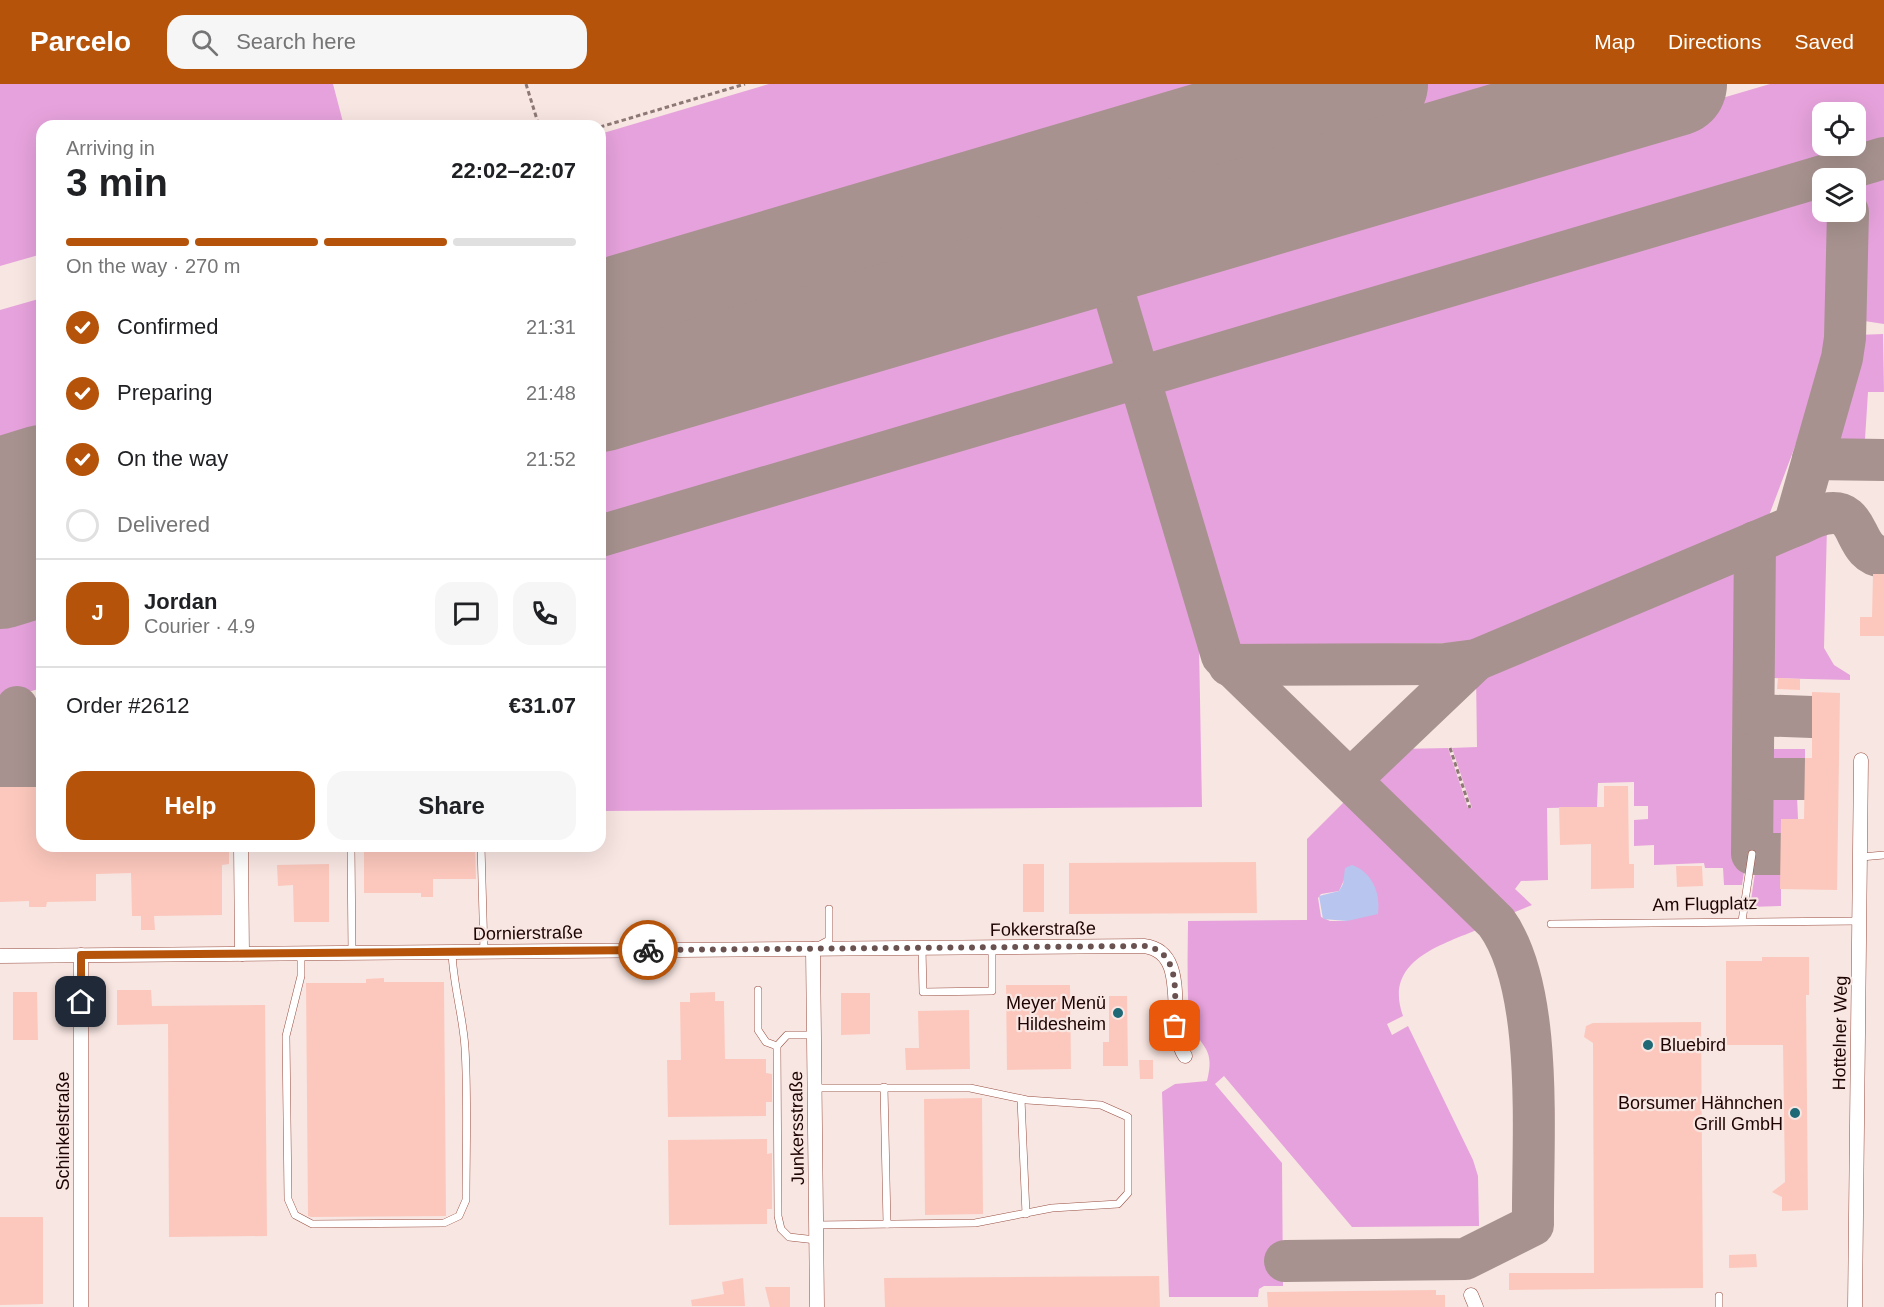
<!DOCTYPE html>
<meta charset="utf-8">
<style>
:root{--surface:#fff;--page:#f6f6f6;--text:#202124;--muted:#757577;--line:#e0e0e0;--accent:#b45309}
body{margin:0;font-family:Helvetica,sans-serif;background:var(--page);color:var(--text);height:100vh;display:flex;flex-direction:column;font-size:22px;white-space:nowrap}
*{box-sizing:border-box;margin:0}
p{font-size:20px;color:var(--muted)}
.icon{flex:none;width:33px;height:33px;fill:none;stroke:currentColor;stroke-width:2;stroke-linecap:round;stroke-linejoin:round}
.map{position:relative;flex:1;overflow:hidden}
.side{position:absolute;left:36px;top:36px;width:570px;height:732px;display:flex;flex-direction:column;background:var(--surface);border-radius:18px;box-shadow:0 6px 24px #0002}
.side>*{flex:none}
.controls{position:absolute;left:1812px;top:18px;display:grid;gap:12px}
.controls a{display:grid;place-items:center;width:54px;height:54px;border-radius:12px;background:var(--surface);box-shadow:0 6px 24px #0002;font-size:30px}
.pin{position:absolute;display:grid;place-items:center;width:51px;height:51px;color:#fff;margin:-26px;border-radius:12px;box-shadow:0 3px 9px #0006}
.courier{position:absolute;display:grid;place-items:center;width:60px;height:60px;margin:-30px;border:4px solid #b45309;border-radius:50%;background:#fff;color:#222;box-shadow:0 2px 8px #0007}
.overview em{font-style:normal;font-weight:800}
.overview div{display:flex;flex-direction:column-reverse}
.overview{display:flex;align-items:center;justify-content:space-between;height:102px;padding:0 30px}
h1{font-size:39px;font-weight:800;line-height:45px}
.bar{display:grid;grid-template-columns:repeat(4,1fr);gap:9px 6px;align-content:center;height:72px;padding:0 30px}
.bar i{height:8px;border-radius:4px;background:var(--line)}
.bar .selected{background:var(--accent)}
.bar p{grid-column:span 4}
.line{display:flex;align-items:center;gap:15px;padding:0 30px;border-top:2px solid var(--line)}
.line div{flex:1}
.round{display:grid;place-items:center;flex:none;width:63px;height:63px;border-radius:18px;background:var(--page)}
ol{padding:0 30px;list-style:none}
li{display:flex;align-items:center;gap:18px;height:66px}
li p{margin-inline-start:auto}
li .icon{padding:6px;border-radius:50%;background:var(--accent);color:#fff;stroke-width:4}
li:last-child{color:var(--muted)}
li i{width:33px;height:33px;border:3px solid var(--line);border-radius:50%}
.button{display:flex;gap:12px;margin-top:auto;padding:12px 30px}
.button a{flex:1;height:69px;border-radius:18px;background:var(--accent);color:#fff;font-size:24px;font-weight:800;line-height:69px;text-align:center}
.button a+a{background:var(--page);color:var(--text)}
header{display:flex;align-items:center;gap:36px;box-sizing:border-box;height:84px;padding:0 30px;background:var(--accent);color:#fff}
header strong{font-size:28px}
nav{display:flex;gap:33px;margin-inline-start:auto;font-size:21px}
.search{width:420px;height:54px;background:var(--page);display:flex;align-items:center;gap:15px;box-sizing:border-box;padding:0 21px;border-radius:18px;color:var(--muted);font-size:22px}
.map>svg:first-child{display:block}
.green{fill:#e6a2dc;fill-rule:evenodd}
.water{fill:#b8c5ef}
.lines{fill:none;stroke-linecap:round;stroke-linejoin:round}
.stream{stroke:#b8c5ef;stroke-width:4.5}
.taxiway{stroke:#a7928f;stroke-width:42}
.runway{stroke:#a7928f;stroke-width:104}
.building{fill:#fcc8bd}
.lane-casing{stroke:#984e41;stroke-width:8}
.street-casing{stroke:#984e41;stroke-width:15}
.path{stroke:#8e7875;stroke-width:3;stroke-dasharray:4.5 3;stroke-linecap:butt}
.lane{stroke:#fff;stroke-width:7}
.street{stroke:#fff;stroke-width:14}
.done{stroke:#6a5250;stroke-width:6;stroke-dasharray:0 10.8}
.route{stroke:#b45309;stroke-width:8}
.poi-dot{fill:#1f6875;stroke:#f8e6e2;stroke-width:2}
.labels{text-anchor:middle;stroke-width:4.5;stroke-linejoin:round;paint-order:stroke}
.street-label{font-size:18px;fill:#1d0301;stroke:#f8e6e2}
.poi-label{font-size:18px;fill:#1d0301;stroke:#f8e6e2;text-anchor:end}
</style>
<header>
<strong>Parcelo</strong>
<div class="search"><svg class="icon" aria-label="search" viewBox="0 0 24 24"><circle cx="10" cy="10" r="6"/><path d="M15 15l6 6"/></svg>Search here</div>
<nav><a>Map</a><a>Directions</a><a>Saved</a></nav>
</header>
<div class="map">
<svg width="1884" height="1223" viewBox="0 0 1884 1223">
<rect width="100%" height="100%" fill="#f8e6e2"/>
<!-- green -->
<g class="green">
<polygon points="0,0 333,0 344,42 42,42 42,170 0,182"/>
<polygon points="769,0 1578,0 600,288 600,50"/>
<path d="M1770 0H1884V62L1152 277 1126 189ZM1822 28H1856V62H1822Z"/>
<polygon points="1884,87 1884,240 1858,236 1860,102 1868,92"/>
<polygon points="1822,103 1822,128 1834,128 1834,249 1831,267 1765,442 1476,563 1475,559 1236,561 1161,308 1167,298"/>
<polygon points="1092,199 1118,287 600,439 600,344"/>
<polygon points="42,214 42,452 0,464 0,226"/>
<polygon points="1883,250 1884,308 1868,308 1865,355 1840,355 1838,323 1852,283 1857,251"/>
<polygon points="1116,312 1128,318 1199,561 1202,723 600,727 600,464"/>
<polygon points="1827,442 1824,564 1834,581 1850,591 1850,596 1772,594 1772,618 1759,618 1761,470"/>
<polygon points="1746,475 1750,478 1746,775 1742,801 1724,801 1723,784 1705,784 1704,779 1654,781 1654,761 1634,762 1634,736 1648,735 1648,722 1634,722 1634,698 1598,699 1597,723 1547,724 1548,796 1521,797 1515,805 1532,821 1505,832 1370,702 1369,693 1398,665 1448,664 1468,724 1472,724 1452,664 1477,663 1476,589"/>
<polygon points="42,508 42,604 0,616 0,520"/>
<polygon points="42,628 42,645 27,650 26,632"/>
<polygon points="8,638 8,656 0,658 0,640"/>
<polygon points="1759,651 1771,651 1771,665 1805,665 1805,676 1759,676"/>
<polygon points="42,656 42,670 27,674 27,661"/>
<path d="M1351 711 1486 842C1446 860 1382 874 1403 932L1387 940 1392 951 1408 942 1473 1076 1478 1092 1479 1142 1352 1143 1224 992 1215 1000 1282 1079 1283 1202H1264L1259 1205 1258 1213H1169L1162 1008 1175 1000 1207 997C1215 964 1203 966 1191 941 1186 929 1188 855 1188 837L1307 836V755ZM1344 796 1347 837H1330L1321 833 1318 814 1321 810 1339 807Z"/>
<polygon points="1759,712 1797,712 1798,735 1782,735 1781,764 1763,764 1758,759"/>
<polygon points="1762,775 1781,779 1781,822 1750,823 1756,782"/>
</g>
<!-- water -->
<path class="water" d="M1352 781C1372 788 1381 809 1378 830L1347 837 1323 835 1319 812 1339 807 1343 800 1345 784Z"/>
<g class="lines">
<!-- stream -->
<g class="stream">
<polyline points="27,655 42,651"/>
<polyline points="0,663 8,661"/>
</g>
<!-- taxiway -->
<g class="taxiway">
<path d="M1078 88 1222 572 1496 838C1545 905 1532 1059 1533 1141L1465 1175 1285 1177"/>
<polyline points="1813,375 1884,376"/>
<path d="M1794 442C1804 438 1815 432 1825 430 1864 422 1850 470 1884 473"/>
<polyline points="600,452 1884,74"/>
<polyline points="1755,458 1752,770 1781,770"/>
<polyline points="1229,581 1445,580 1476,576 1794,442 1842,274 1845,254 1848,128"/>
<polyline points="1754,631 1812,633"/>
<polyline points="1753,695 1805,695"/>
<polyline points="1350,696 1476,576"/>
<polyline points="17,702 17,623"/>
</g>
<!-- runway -->
<g class="runway">
<polyline points="600,229 1376,0"/>
<polyline points="600,316 1675,0"/>
<polyline points="0,406 42,393"/>
<polyline points="0,493 42,480"/>
</g>
</g>
<!-- building -->
<g class="building">
<polygon points="1873,490 1884,490 1884,552 1860,552 1860,533 1872,533"/>
<polygon points="1778,594 1800,595 1800,606 1777,605"/>
<polygon points="1812,608 1840,609 1837,806 1780,805 1781,735 1804,735 1805,674 1812,674"/>
<polygon points="1604,702 1628,702 1629,780 1634,780 1634,804 1591,805 1591,760 1560,761 1559,723 1604,723"/>
<polygon points="0,703 42,703 42,762 229,762 229,780 222,781 222,831 154,832 155,846 141,846 141,832 132,832 131,789 96,790 96,817 47,818 46,823 29,823 29,817 0,818"/>
<polygon points="364,762 475,762 476,795 433,795 433,813 421,813 421,809 364,809"/>
<polygon points="1256,778 1257,829 1069,830 1069,779"/>
<polygon points="329,780 329,838 294,838 293,801 278,802 277,781"/>
<rect x="1023" y="780" width="21" height="48"/>
<polygon points="1676,782 1702,782 1703,802 1677,803"/>
<polygon points="1762,873 1809,873 1809,911 1806,911 1808,1126 1782,1127 1782,1113 1772,1108 1785,1098 1783,961 1726,961 1726,877 1762,877"/>
<polygon points="384,894 384,898 444,898 446,1132 311,1133 308,1132 306,899 366,899 366,895"/>
<polygon points="1006,901 1070,901 1071,985 1007,986"/>
<polygon points="117,906 151,906 152,922 265,921 267,1152 169,1153 168,940 117,941"/>
<polygon points="13,908 37,908 38,956 13,956"/>
<polygon points="715,908 715,917 724,917 725,975 766,975 766,989 772,990 772,1018 766,1018 766,1032 668,1033 667,976 681,976 680,918 690,918 690,909"/>
<polygon points="841,909 870,909 870,950 841,951"/>
<polygon points="1109,912 1127,912 1128,982 1103,982 1103,958 1109,958"/>
<polygon points="969,926 970,985 906,986 905,964 919,964 918,927"/>
<polygon points="1701,938 1703,1204 1509,1206 1509,1189 1594,1189 1593,959 1584,953 1586,942 1593,939"/>
<polygon points="1139,976 1153,976 1153,995 1140,995"/>
<polygon points="982,1014 983,1130 925,1131 924,1015"/>
<polygon points="767,1055 767,1070 772,1069 772,1125 767,1125 767,1140 669,1141 668,1056"/>
<polygon points="0,1133 43,1133 43,1220 0,1221"/>
<polygon points="1756,1170 1757,1183 1729,1184 1729,1171"/>
<polygon points="1159,1192 1160,1223 885,1223 884,1194"/>
<polygon points="743,1194 745,1222 692,1222 691,1216 724,1210 722,1198"/>
<polygon points="765,1203 790,1203 790,1223 770,1223"/>
<polygon points="1436,1206 1436,1211 1445,1211 1445,1223 1268,1223 1267,1208"/>
</g>
<g class="lines">
<!-- lane casing -->
<g class="lane-casing">
<g id="lane">
<polyline points="351,762 352,869"/>
<polyline points="481,762 484,868"/>
<polyline points="1861,773 1884,771"/>
<polyline points="1742,837 1752,770"/>
<polyline points="1551,840 1860,837"/>
<polyline points="818,862 829,856 829,825"/>
<polyline points="922,864 923,908 992,907 992,863"/>
<path d="M301 869V892L286 952 288 1115 295 1131 312 1140 444 1139 459 1132 466 1116C466 1066 468 1014 465 964 463 931 453 901 452 868"/>
<polyline points="758,906 758,946 766,958 777,962"/>
<polyline points="814,951 787,951 777,962 778,1132 781,1145 789,1153 816,1156"/>
<polyline points="884,1003 887,1140"/>
<polyline points="815,1004 970,1004 1027,1016 1101,1021 1128,1033 1128,1109 1118,1120 1052,1124 975,1139 816,1141"/>
<polyline points="1021,1015 1026,1130"/>
<polyline points="1719,1212 1719,1223"/>
</g>
</g>
<!-- street casing -->
<g class="street-casing">
<g id="street">
<polyline points="241,762 242,870"/>
<polyline points="813,865 817,1223"/>
<path d="M0 872 1144 862C1193 868 1164 941 1185 972"/>
<polyline points="1471,1211 1476,1223"/>
<polyline points="81,1223 81,871"/>
<polyline points="1855,1223 1861,676"/>
</g>
</g>
<!-- path -->
<g class="path">
<polyline points="526,0 539,42"/>
<polyline points="600,43 745,0"/>
<polyline points="1450,664 1470,724"/>
</g>
<!-- lane -->
<use href="#lane" class="lane"/>
<!-- street -->
<use href="#street" class="street"/>
</g>
<g class="lines">
<!-- done -->
<path class="done" d="M648 866 1144 862C1183 867 1174 914 1175 942"/>
<!-- route -->
<polyline class="route" points="81,918 81,871 648,866"/>
</g>
<!-- markers -->
<g class="poi-dot">
<circle cx="1118" cy="929" r="6"/>
<circle cx="1648" cy="961" r="6"/>
<circle cx="1795" cy="1029" r="6"/>
</g>
<g class="labels">
<!-- street labels -->
<g class="street-label">
<text transform="translate(1705 820) rotate(-1)" y="6">Am Flugplatz</text>
<text transform="translate(1043 845) rotate(-1)" y="6">Fokkerstraße</text>
<text transform="translate(528 849) rotate(-1)" y="6">Dornierstraße</text>
<text transform="translate(1840 949) rotate(-89)" y="6">Hottelner Weg</text>
<text transform="translate(797 1044) rotate(-91)" y="6">Junkersstraße</text>
<text transform="translate(63 1047) rotate(-90)" y="6">Schinkelstraße</text>
</g>
<!-- poi labels -->
<g class="poi-label">
<text x="1106" y="925">Meyer Menü<tspan x="1106" dy="21">Hildesheim</tspan></text>
<text x="1660" y="967" text-anchor="start">Bluebird</text>
<text x="1783" y="1025">Borsumer Hähnchen<tspan x="1783" dy="21">Grill GmbH</tspan></text>
</g>
</g>
</svg>
<div class="controls">
<a><svg class="icon" aria-label="locate" viewBox="0 0 24 24"><circle cx="12" cy="12" r="6"/><path d="M12 2v4M12 18v4M2 12h4M18 12h4"/></svg></a>
<a><svg class="icon" aria-label="layers" viewBox="0 0 24 24"><path d="M12 4l9 5-9 5-9-5zM3 14l9 5 9-5"/></svg></a>
</div>
<div class="pin" style="left:1175px;top:942px;background:#ea580c"><svg class="icon" aria-label="bag" viewBox="0 0 24 24"><path d="M5 8h14l-1 12H6zM9 8a3 3 0 0 1 6 0"/></svg></div>
<div class="pin" style="left:81px;top:918px;background:#1f2937"><svg class="icon" aria-label="home" viewBox="0 0 24 24"><path d="M3 11l9-7 9 7M6 9v11h12V9"/></svg></div>
<div class="courier" style="left:648px;top:866px"><svg class="icon" aria-label="bike" viewBox="0 0 24 24"><circle cx="6" cy="16" r="4"/><circle cx="18" cy="16" r="4"/><path d="M6 16l4-8h5l3 8M10 8l3 8H6M13 5h3"/></svg></div>
<section class="side">
<div class="overview"><div><h1>3 min</h1><p>Arriving in</p></div><em>22:02–22:07</em></div>
<div class="bar"><i class="selected"></i><i class="selected"></i><i class="selected"></i><i></i><p>On the way · 270 m</p></div>
<ol>
<li><svg class="icon" aria-label="check" viewBox="0 0 24 24"><path d="M5 12l5 5 9-10"/></svg>Confirmed<p>21:31</p></li>
<li><svg class="icon" aria-label="check" viewBox="0 0 24 24"><path d="M5 12l5 5 9-10"/></svg>Preparing<p>21:48</p></li>
<li><svg class="icon" aria-label="check" viewBox="0 0 24 24"><path d="M5 12l5 5 9-10"/></svg>On the way<p>21:52</p></li>
<li><i></i>Delivered</li>
</ol>
<div class="line" style="height:108px"><b class="round" style="background:var(--accent);color:#fff">J</b><div><b>Jordan</b><p>Courier · 4.9</p></div><a class="round"><svg class="icon" aria-label="chat" viewBox="0 0 24 24"><path d="M4 5h16v11H9l-5 4z"/></svg></a><a class="round"><svg class="icon" aria-label="phone" viewBox="0 0 24 24"><path d="M5 4h4l2 5-3 2q2 4 5 5l2-3 5 2v4C11 20 4 13 5 4z"/></svg></a></div>
<div class="line" style="height:78px"><div>Order #2612</div><b>€31.07</b></div>
<div class="button"><a>Help</a><a>Share</a></div>
</section>
</div>
